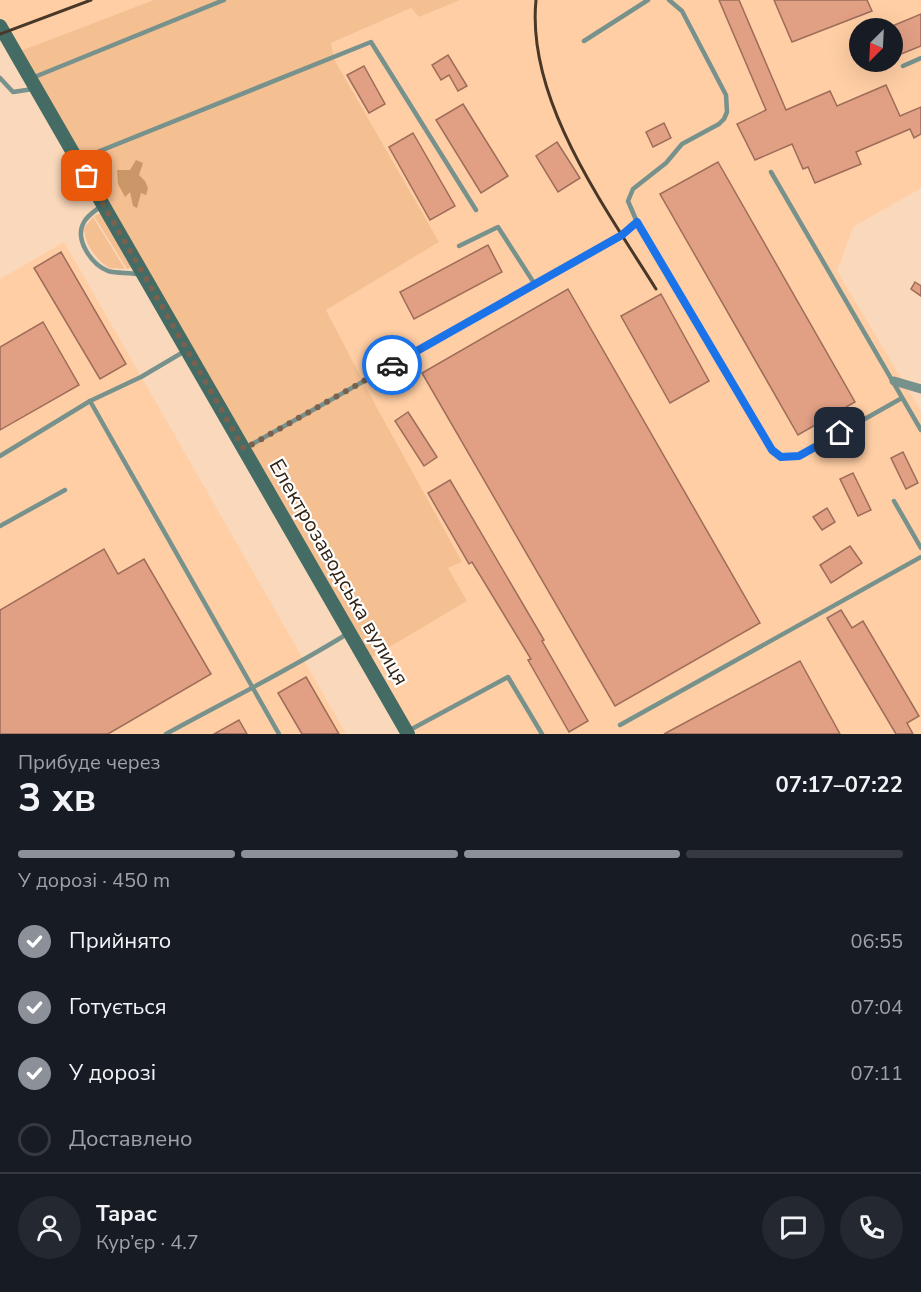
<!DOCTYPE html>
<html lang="uk">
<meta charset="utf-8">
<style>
:root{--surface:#171b24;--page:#242831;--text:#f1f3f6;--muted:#9ea1a6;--line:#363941;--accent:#8c9099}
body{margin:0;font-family:"Nunito Sans",sans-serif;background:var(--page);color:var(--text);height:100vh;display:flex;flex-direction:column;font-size:22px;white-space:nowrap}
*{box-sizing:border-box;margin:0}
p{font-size:20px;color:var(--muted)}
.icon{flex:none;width:33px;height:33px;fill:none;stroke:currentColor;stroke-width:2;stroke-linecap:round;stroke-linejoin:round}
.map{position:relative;height:734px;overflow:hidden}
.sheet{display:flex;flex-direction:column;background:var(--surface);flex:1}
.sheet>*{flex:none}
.needle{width:39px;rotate:204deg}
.fabs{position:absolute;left:849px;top:18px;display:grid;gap:12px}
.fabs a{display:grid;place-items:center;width:54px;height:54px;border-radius:50%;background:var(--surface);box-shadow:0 6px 24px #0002;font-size:30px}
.pin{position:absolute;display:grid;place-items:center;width:51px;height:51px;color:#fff;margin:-26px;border-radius:12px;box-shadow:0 3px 9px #0006}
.courier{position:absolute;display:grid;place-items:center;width:60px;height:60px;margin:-30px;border:4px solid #1a73e8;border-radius:50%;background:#fff;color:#222;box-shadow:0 2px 8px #0007}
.head em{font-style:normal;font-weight:700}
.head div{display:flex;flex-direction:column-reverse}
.head{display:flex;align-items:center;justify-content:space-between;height:102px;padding:0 18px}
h1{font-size:39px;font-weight:700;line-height:45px}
.bar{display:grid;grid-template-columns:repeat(4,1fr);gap:9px 6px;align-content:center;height:72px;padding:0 18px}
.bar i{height:8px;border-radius:4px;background:var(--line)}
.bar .active{background:var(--accent)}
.bar p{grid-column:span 4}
.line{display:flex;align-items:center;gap:15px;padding:0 18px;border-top:2px solid var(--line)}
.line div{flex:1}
.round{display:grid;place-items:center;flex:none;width:63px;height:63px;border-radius:32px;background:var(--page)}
ol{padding:0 18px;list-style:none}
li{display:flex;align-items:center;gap:18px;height:66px}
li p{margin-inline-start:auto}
li .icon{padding:6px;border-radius:50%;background:var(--accent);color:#fff;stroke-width:4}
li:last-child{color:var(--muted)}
li i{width:33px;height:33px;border:3px solid var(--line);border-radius:50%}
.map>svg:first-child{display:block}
.built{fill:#ffcea4;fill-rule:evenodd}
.green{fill:#f4bf91}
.forest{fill:#cb9769}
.building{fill:#e19f84;stroke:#9d6d5a;stroke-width:1.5}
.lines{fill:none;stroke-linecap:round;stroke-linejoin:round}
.lane{stroke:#77918c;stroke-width:4.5}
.street{stroke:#77918c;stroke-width:9}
.secondary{stroke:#446c65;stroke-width:14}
.rail{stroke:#493828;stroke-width:3}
.done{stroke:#78624f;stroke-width:6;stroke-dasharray:0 10.8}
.route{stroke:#1a73e8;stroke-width:8}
.labels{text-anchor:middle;stroke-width:4.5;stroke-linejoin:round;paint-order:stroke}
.street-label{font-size:21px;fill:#322315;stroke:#fff}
</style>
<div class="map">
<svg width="921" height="734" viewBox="0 0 921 734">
<rect width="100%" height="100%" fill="#fad8bb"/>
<!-- built -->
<g class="built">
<polygon points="0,0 154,0 15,53 0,26"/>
<path d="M460 0H921V188L853 227 837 271 921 411V734H408L366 661 467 601 448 568 461 562 376 406 326 310 439 242 334 59 331 43 411 8 419 17ZM860 28H892V62H860Z"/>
<polygon points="64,242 346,734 0,734 0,279"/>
</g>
<!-- green -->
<g class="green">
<polygon points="154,0 460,0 419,17 411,8 331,43 334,59 439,242 326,310 376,406 462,562 448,568 467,601 366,661 15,53"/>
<polygon points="98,214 101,214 132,267 127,269 94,216"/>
<path d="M93 217 125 269 109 268C95 258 85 245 84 228Z"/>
</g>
<!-- forest -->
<polygon class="forest" points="136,160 143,163 139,175 145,181 148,188 146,195 141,193 137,208 133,206 130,192 125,197 118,184 117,170 130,170"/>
<!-- building -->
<g class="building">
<polygon points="719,0 739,0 786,110 830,91 837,106 886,85 900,116 921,107 921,134 914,138 910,129 856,152 861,164 815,183 808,167 803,169 792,144 755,160 737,124 766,110"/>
<polygon points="774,0 867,0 872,11 792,42"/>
<polygon points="921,14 921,46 901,54 890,27"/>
<polygon points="448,55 467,86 458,91 449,75 441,80 432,65"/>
<polygon points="364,66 385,104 369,113 347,75"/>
<polygon points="463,104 508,176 481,193 436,120"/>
<polygon points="664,123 671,138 653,147 646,132"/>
<polygon points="413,133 455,206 430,220 389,147"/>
<polygon points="557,142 580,178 558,192 536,156"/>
<polygon points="718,162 855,402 798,435 660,194"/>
<polygon points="488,245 502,272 414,319 400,292"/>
<polygon points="61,252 126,364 100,379 34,268"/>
<polygon points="915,282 921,286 921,296 911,289"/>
<polygon points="568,289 760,623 615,706 422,373"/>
<polygon points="661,294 709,381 670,403 621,316"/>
<polygon points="43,322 79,385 0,430 0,347"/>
<polygon points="408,412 437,457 424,466 395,421"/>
<polygon points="903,452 918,483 906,489 891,458"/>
<polygon points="853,473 871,510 858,516 840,479"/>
<polygon points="450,480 544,640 542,641 588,721 569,732 528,660 531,659 472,562 469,564 428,493"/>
<polygon points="827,508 835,522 822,530 813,517"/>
<polygon points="850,546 862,563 831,583 820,565"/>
<polygon points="104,549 118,574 144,559 211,674 108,734 0,734 0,610"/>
<polygon points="841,610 852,628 863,621 919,716 907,723 913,734 896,734 827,618"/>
<polygon points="800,661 840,734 664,734"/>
<polygon points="306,677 339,734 302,734 278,693"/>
<polygon points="239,720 247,734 214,734"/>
</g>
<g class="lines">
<!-- lane -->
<g class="lane">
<polyline points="584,41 648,0"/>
<polyline points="903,66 921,58"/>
<polyline points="0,78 13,92 33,89"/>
<polyline points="32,78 224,0"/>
<polyline points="80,159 371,42 476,210"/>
<polyline points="771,172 921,430"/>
<path d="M101 206C95 211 88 215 84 222 74 239 91 264 108 271 119 274 130 272 141 275"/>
<polyline points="637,222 628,201 633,189 666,163 682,144 719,124 724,119 727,112 726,95 682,11 669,0"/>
<polyline points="459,246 498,227 534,283"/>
<polyline points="90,401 279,734"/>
<polyline points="247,447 623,235 637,222 772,450 781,457 799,456 902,398"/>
<polyline points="0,456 90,401 141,377 185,351"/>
<polyline points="894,501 921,548"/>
<polyline points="0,526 65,490"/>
<polyline points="620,725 921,557"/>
<polyline points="408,731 508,677 542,734"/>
<path d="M166 734C226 701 289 670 347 634"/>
</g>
<!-- street -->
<polyline class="street" points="894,381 921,389"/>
<!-- secondary -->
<polyline class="secondary" points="0,26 408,734"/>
<!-- rail -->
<g class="rail">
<path d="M536 0C526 100 605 207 656 289"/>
<polyline points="0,34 91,0"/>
</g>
</g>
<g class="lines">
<!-- done -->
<polyline class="done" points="87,176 244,449 392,365"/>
<!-- route -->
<polyline class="route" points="392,365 622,235 637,222 772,450 781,457 799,456 840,433"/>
</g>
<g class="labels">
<!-- street labels -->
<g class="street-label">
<text transform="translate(339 572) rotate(60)" y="7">Електрозаводська вулиця</text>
</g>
</g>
</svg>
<div class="fabs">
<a><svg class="needle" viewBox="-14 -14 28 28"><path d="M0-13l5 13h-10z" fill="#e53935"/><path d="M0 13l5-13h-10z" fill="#9ea1a6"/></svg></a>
</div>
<div class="pin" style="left:87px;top:176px;background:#ea580c"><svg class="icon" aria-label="bag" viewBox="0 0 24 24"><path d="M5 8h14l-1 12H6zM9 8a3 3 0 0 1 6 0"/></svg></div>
<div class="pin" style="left:840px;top:433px;background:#1f2937"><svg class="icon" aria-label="home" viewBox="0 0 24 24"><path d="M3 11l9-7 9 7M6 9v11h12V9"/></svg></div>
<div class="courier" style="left:392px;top:365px"><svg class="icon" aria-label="car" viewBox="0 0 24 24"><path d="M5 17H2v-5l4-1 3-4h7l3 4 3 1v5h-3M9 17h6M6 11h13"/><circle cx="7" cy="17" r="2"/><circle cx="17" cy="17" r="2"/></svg></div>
</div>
<section class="sheet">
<div class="head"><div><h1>3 хв</h1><p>Прибуде через</p></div><em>07:17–07:22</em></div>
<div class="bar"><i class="active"></i><i class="active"></i><i class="active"></i><i></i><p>У дорозі · 450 m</p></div>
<ol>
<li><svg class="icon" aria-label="check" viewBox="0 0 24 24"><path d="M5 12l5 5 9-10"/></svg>Прийнято<p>06:55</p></li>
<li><svg class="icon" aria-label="check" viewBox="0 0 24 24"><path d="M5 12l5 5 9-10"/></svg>Готується<p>07:04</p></li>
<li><svg class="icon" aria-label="check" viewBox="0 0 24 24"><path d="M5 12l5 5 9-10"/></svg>У дорозі<p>07:11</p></li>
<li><i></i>Доставлено</li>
</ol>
<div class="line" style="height:108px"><a class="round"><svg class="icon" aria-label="person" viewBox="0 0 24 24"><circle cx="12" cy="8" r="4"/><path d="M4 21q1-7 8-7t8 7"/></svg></a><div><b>Тарас</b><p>Кур’єр · 4.7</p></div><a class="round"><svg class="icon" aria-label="chat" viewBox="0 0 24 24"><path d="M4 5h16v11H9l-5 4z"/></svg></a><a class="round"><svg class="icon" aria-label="phone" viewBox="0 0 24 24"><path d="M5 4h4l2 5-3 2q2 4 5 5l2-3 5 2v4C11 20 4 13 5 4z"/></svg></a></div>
</section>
